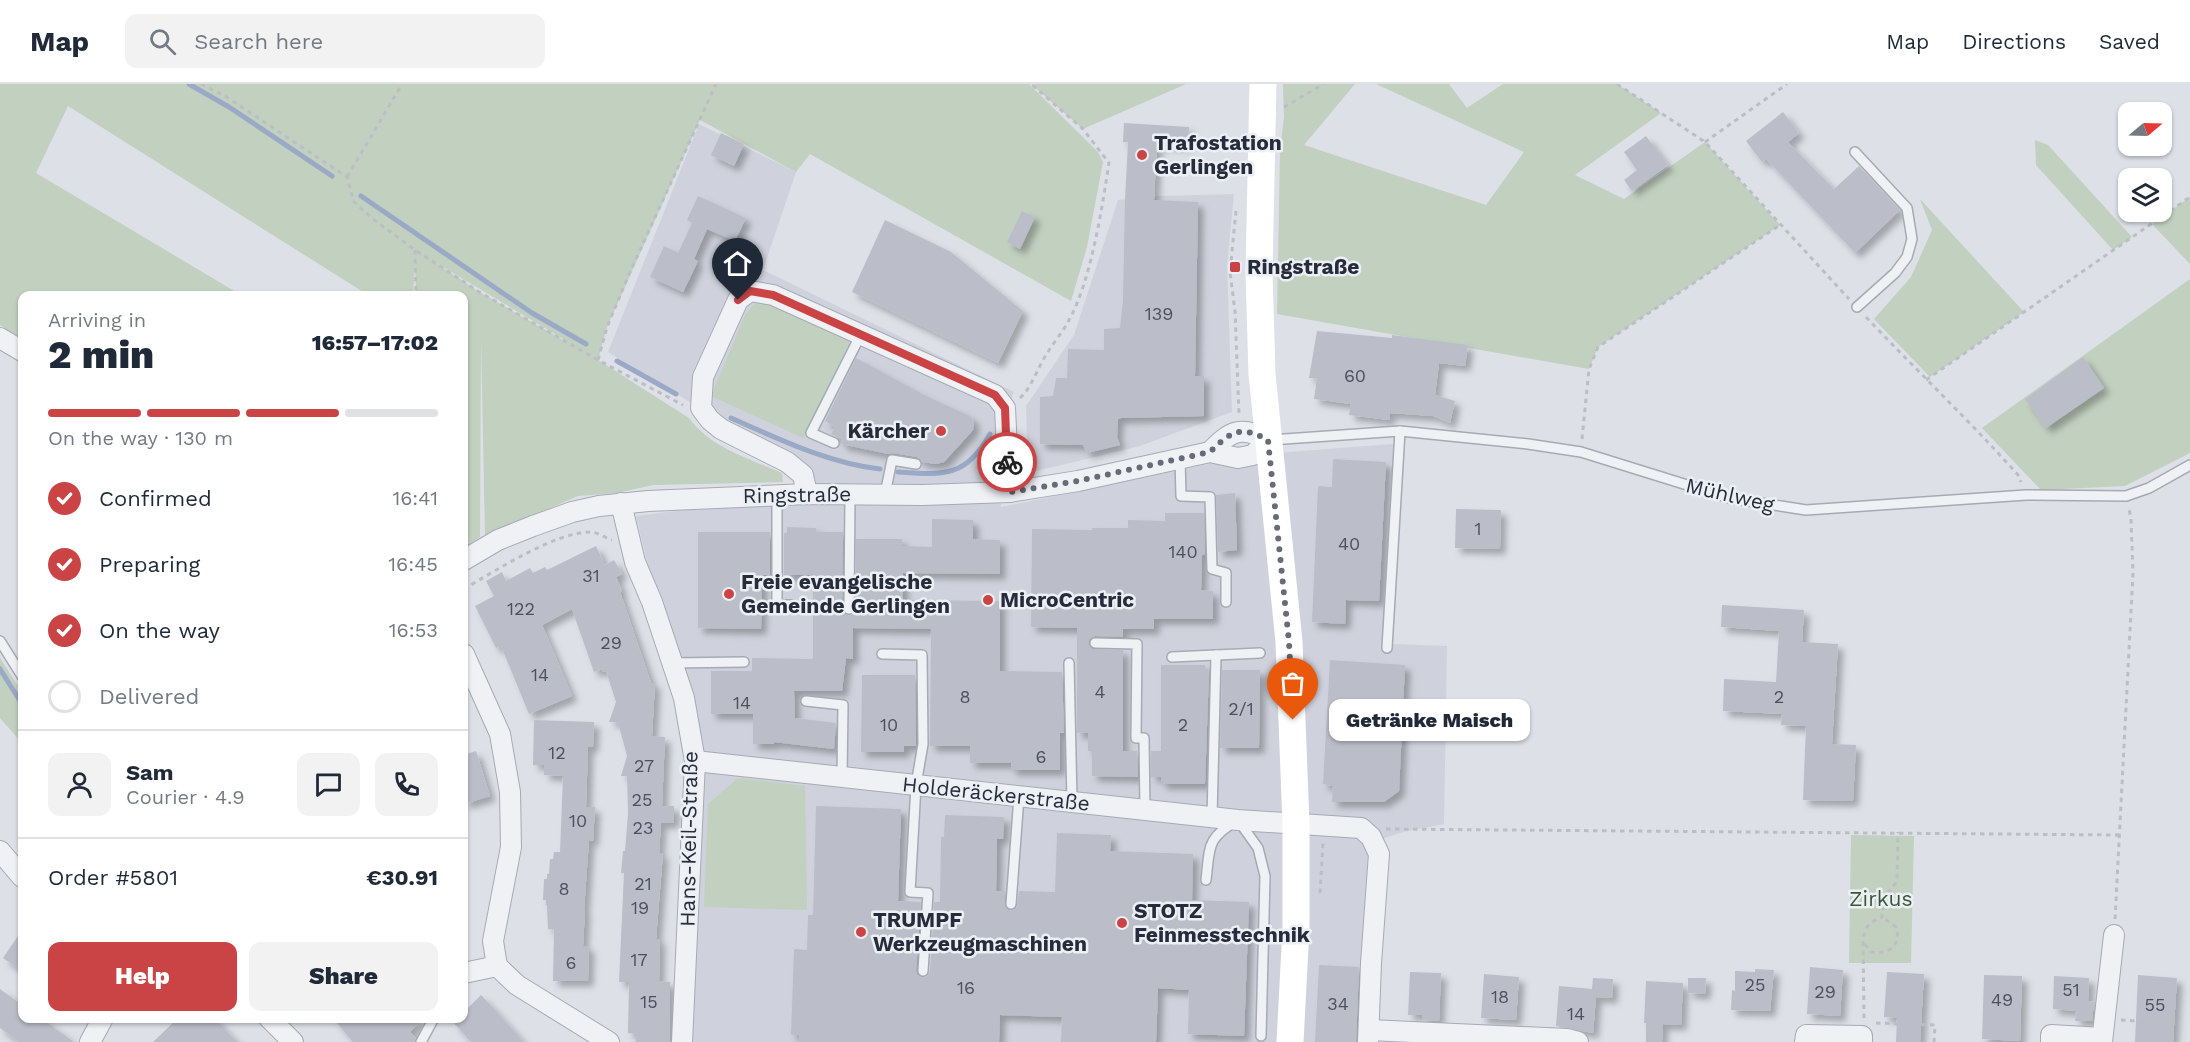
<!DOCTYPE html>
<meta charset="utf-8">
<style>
:root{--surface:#fff;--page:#f2f2f3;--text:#1f2937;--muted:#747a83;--line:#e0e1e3;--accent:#ca4446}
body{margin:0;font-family:"Work Sans",sans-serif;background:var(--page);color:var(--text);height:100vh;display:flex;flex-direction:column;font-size:22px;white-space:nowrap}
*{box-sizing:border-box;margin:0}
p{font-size:20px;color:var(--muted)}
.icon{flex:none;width:33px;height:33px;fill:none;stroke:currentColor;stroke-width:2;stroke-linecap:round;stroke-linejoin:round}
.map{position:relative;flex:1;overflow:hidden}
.sheet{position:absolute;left:18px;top:207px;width:450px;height:732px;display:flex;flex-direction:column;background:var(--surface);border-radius:12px;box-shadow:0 2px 4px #0004}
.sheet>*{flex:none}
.needle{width:39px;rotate:71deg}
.tools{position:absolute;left:2118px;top:18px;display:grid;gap:12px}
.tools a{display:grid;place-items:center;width:54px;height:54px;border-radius:12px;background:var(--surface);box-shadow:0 2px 4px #0004;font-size:30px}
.pin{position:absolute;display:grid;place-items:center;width:51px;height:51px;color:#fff;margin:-62px -26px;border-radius:50% 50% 50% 0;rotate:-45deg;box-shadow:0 0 6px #0007}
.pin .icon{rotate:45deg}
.courier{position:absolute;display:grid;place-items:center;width:60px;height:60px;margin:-30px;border:4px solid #ca4446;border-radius:50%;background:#fff;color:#222;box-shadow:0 2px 8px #0007}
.bubble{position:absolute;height:42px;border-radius:12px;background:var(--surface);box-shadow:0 2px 4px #0004;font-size:20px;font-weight:800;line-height:42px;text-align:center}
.head em{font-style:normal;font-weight:800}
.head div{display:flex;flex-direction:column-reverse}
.head{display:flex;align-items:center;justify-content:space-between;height:102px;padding:0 30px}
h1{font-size:39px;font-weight:800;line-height:45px}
.bar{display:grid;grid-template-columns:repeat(4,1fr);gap:9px 6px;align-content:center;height:72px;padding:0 30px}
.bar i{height:8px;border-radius:4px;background:var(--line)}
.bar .current{background:var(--accent)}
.bar p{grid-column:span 4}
.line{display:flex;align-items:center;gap:15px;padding:0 30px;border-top:2px solid var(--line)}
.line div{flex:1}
.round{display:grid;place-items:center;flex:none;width:63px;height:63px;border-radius:12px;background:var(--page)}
ol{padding:0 30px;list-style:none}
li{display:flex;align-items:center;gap:18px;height:66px}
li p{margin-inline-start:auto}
li .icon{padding:6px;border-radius:50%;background:var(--accent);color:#fff;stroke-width:4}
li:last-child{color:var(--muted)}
li i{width:33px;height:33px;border:3px solid var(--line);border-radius:50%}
.cta{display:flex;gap:12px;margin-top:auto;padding:12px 30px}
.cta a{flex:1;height:69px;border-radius:12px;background:var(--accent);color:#fff;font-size:24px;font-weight:800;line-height:69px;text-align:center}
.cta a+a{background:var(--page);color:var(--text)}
header{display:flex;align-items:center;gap:36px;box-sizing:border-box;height:84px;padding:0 30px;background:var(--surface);border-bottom:2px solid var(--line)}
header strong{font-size:28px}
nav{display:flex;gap:33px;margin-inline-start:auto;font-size:21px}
.search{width:420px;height:54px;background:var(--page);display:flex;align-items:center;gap:15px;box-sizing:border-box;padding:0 21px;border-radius:12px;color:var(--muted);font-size:22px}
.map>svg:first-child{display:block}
.built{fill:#cfd2dc}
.green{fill:#c1d0bf;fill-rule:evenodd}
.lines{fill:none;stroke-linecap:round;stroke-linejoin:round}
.stream{stroke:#99a9c6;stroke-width:5}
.building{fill:#bbbec9;filter:url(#shadow)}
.service-casing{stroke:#a6aab4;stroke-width:12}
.minor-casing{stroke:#a6aab4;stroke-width:22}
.path{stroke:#bcbec5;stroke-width:3;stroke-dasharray:4.5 4.5;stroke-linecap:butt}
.service{stroke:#f0f1f5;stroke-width:9}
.minor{stroke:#f0f1f5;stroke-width:20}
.secondary{stroke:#fff;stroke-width:27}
.done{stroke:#676b78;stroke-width:6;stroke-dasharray:0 10.8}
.route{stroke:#ca4446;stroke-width:8}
.poi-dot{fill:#ca4446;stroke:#eceff4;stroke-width:2}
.labels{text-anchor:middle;stroke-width:5;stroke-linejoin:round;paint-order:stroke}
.number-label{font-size:18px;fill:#4c5060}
.poi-label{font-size:21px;font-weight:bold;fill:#272c3d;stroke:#eceff4;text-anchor:start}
.street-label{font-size:21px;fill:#272c3d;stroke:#eceff4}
.park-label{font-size:21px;fill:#375835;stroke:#eceff4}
</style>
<header>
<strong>Map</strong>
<div class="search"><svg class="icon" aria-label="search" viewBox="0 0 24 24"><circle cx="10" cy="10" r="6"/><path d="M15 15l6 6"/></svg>Search here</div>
<nav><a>Map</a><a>Directions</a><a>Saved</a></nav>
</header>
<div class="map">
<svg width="2190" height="958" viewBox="0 0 2190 958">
<defs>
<filter id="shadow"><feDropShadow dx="5.5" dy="5.5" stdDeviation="3" flood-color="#0004"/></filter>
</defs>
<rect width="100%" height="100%" fill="#dde0e7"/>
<!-- built -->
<g class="built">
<polygon points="699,40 796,88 763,186 1014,308 995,353 1001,423 1252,371 1404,359 1393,560 1447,562 1444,740 1403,748 1379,756 1366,958 687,958 695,677 636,432 806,410 787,378 608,268"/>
<polygon points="1234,110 1227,182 1232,328 1140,362 1028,389 1026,322 1074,251 1118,116 1158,112"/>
</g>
<!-- green -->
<g class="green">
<path d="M0 0H1029L1098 68 1103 78 1087 163 1071 217 810 70 796 88 700 36 607 243 598 276 689 334C711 364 750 375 782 389L783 398 653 401 617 409 578 412 485 452 481 254 480 453 464 464V212L416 211 415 181 413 211H368L68 22 36 89 241 211 22 212V255L0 241ZM433 177 565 256V257L481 209Z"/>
<polygon points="1031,0 1186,0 1083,45"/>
<polygon points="1283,0 1355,0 1304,61 1486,121 1524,68 1376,0 1449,0 1467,24 1503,0 1617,0 1661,29 1575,91 1624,115 1705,58 1780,141 1598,263 1589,285 1277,230 1280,68 1284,33"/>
<polygon points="2035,56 2048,61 2132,153 2113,166 2036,81"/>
<polygon points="2190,113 2190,180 2152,140"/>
<polygon points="1920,115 2024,228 1930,293 1874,235 1911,193 1932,146"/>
<polygon points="2190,195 2190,369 2125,402 2041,406 1982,344"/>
<polygon points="763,215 771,216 850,257 803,354 711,312 745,231 752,222"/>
<polygon points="0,574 22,608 22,659 0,634"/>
<polygon points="738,694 805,702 807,826 704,823 708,720"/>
<polygon points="1851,751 1914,752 1911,879 1849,879"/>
</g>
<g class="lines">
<!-- stream -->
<g class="stream">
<polyline points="189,0 229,23 332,92"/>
<polyline points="361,112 532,229 586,260"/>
<polyline points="617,277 676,310"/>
<path d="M731 334C779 355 828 379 880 385"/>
<path d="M898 388C943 391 966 394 990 350"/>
<polyline points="0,585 22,620"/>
</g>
</g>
<!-- building -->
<g class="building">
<polygon points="1783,28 1799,49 1788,58 1834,105 1859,82 1900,126 1855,169 1766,75 1762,78 1746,57"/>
<polygon points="1124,39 1189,43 1188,61 1157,60 1154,116 1198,118 1195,292 1204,292 1204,332 1121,334 1118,335 1117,353 1120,361 1087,369 1083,361 1040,360 1040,313 1053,312 1056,294 1067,294 1068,265 1104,266 1104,245 1120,244 1123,216 1125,115 1128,58 1123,58"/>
<polygon points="721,49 744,60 734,82 711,71"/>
<polygon points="1646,52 1668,81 1632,107 1624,96 1637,86 1624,68"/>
<polygon points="698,112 746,134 735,157 707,145 694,175 698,177 683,208 650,193 664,162 678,169 692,139 687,136"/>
<polygon points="1022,127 1035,133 1020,165 1007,158"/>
<polygon points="885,136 951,168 1023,227 998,279 852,208"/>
<polygon points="1317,247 1392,254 1392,251 1468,261 1465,282 1439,279 1435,311 1455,317 1450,339 1433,332 1390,329 1389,336 1349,331 1351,320 1314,315 1317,294 1309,294"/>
<polygon points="2083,273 2104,304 2046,344 2025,315"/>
<polygon points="856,274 926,312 970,332 974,337 973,346 944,378 936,380 922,378 917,373 893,369 888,370 841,360 842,355 831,350 835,343 825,337"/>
<polygon points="1333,375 1386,378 1379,517 1346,516 1345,540 1312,538 1318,402 1332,403"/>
<polygon points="1235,409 1237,466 1218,468 1216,411"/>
<polygon points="1456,425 1501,426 1500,465 1455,464"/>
<polygon points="1165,429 1204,429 1205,470 1202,471 1201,506 1213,507 1213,535 1154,535 1154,545 1123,545 1123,553 1095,552 1090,555 1088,559 1092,565 1123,566 1123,667 1137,667 1138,693 1092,692 1092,667 1088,667 1088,649 1077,649 1077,544 1031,543 1032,445 1092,446 1092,444 1128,444 1128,436 1165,437"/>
<polygon points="932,435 973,436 973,455 1000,456 1000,490 903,489 903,516 1000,517 1000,587 1062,588 1064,649 1060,649 1060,686 1011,686 1011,679 970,679 970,662 930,662 931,545 853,544 853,575 846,574 842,607 794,607 795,634 836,639 834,665 774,658 774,660 753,660 753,630 711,630 711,587 752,587 752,574 813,575 813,491 784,491 784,449 787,449 787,443 816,444 816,448 843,448 842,525 845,530 850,532 854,529 856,525 856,455 902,455 902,462 932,463"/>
<polygon points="698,448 770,448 770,491 762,491 761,545 698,544"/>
<polygon points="596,462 605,481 614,476 622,490 616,493 622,507 620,508 651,599 655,599 652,652 665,653 662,722 674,722 674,730 673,739 661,739 659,769 663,769 656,855 660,855 659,897 670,898 670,958 636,958 636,950 628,949 629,898 619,898 624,789 621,789 623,767 625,767 628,730 627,692 621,692 627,672 618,638 609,638 616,618 606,587 603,588 602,585 594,588 572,525 542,541 572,612 529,630 501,562 496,564 475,522 494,512 486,497 502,488 506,497 530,484 533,489 545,483 547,486"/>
<polygon points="1722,521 1804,526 1802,558 1838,560 1832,660 1856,661 1853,717 1803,716 1806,642 1781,641 1782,630 1723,627 1724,595 1776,598 1779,547 1721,543"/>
<polygon points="1330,576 1405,581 1399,707 1384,718 1332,718 1333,702 1323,700"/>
<polygon points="1161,581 1205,581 1205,586 1209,586 1205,700 1161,700 1161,693 1151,693 1151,667 1161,667"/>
<polygon points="1222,586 1260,586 1259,664 1220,664"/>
<polygon points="862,591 915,591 916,662 904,662 904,668 861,668"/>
<polygon points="534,636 594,638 593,663 588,663 586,723 595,723 593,757 589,756 584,826 585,826 583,862 589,862 588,897 553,897 554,845 548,845 547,821 546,821 546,816 543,816 544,795 547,795 547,790 549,790 550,775 553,775 554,768 560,768 563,692 544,691 544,681 533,681"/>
<polygon points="476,667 490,712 464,720 464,671"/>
<polygon points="816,722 901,725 898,817 921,818 916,887 917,890 922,894 926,893 930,888 934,818 940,818 941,753 944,753 945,731 1004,733 1003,755 997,755 996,807 1005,807 1005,822 1010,827 1017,823 1019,807 1055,808 1057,749 1111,751 1110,767 1193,770 1192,816 1249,818 1244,952 1188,950 1189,906 1158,904 1156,958 1061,958 1062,933 1000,931 999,958 799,958 799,951 791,951 794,865 807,866 808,831 813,831"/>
<polygon points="22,846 22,887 3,874"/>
<polygon points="1319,881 1359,883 1356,958 1315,958"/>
<polygon points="1810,883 1843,886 1840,932 1807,930"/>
<polygon points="1755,885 1774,886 1770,927 1731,926 1732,906 1735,907 1735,887 1755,888"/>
<polygon points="1410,888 1441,889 1439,937 1422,936 1422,931 1408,931"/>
<polygon points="1887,888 1924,890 1920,958 1896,958 1897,934 1884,933"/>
<polygon points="1484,890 1519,893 1516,936 1481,934"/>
<polygon points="1984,891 2022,892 2020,957 1982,955"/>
<polygon points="2138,891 2177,894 2173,958 2135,958"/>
<polygon points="2054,892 2089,894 2088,917 2094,918 2092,937 2075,937 2076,927 2053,925"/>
<polygon points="1593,894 1613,895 1612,914 1596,913 1593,949 1556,942 1559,902 1592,905"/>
<polygon points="1688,894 1706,894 1705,910 1688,909"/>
<polygon points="1646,897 1683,899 1681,941 1663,940 1662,958 1646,958 1646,939 1644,939"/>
<polygon points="0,905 22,921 22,934 41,934 74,958 19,958 0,944"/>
<polygon points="481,911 497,928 524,958 471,958 453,938 456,934 464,934 464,928"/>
<polygon points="178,934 215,934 237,958 153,958"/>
<polygon points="333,934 424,934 410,948 416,954 414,958 353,958"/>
</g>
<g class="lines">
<!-- service casing -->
<g class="service-casing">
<g id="service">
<polyline points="1855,68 1907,124 1912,155 1907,173 1895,189 1857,223"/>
<polyline points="1270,356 1400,347 1528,360 1581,368 1729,414 1806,426 2026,411 2126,412 2149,404 2190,381"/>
<polyline points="834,359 811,349 861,250"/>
<polyline points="1180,374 1181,412 1210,413 1212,485 1226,489 1226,518"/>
<polyline points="885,410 892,376 916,380"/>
<polyline points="777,411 777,521 793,521"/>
<polyline points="849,525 850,410"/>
<polyline points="0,557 22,592"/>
<polyline points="1095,559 1137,560 1136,654 1144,654 1145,726"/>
<polyline points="1387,564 1400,347"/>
<polyline points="882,570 922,571 923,660 916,701 910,808 928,809 923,887"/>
<polyline points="1172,573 1260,569"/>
<polyline points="672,579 744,578"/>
<polyline points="1069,579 1072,718"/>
<polyline points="806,617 843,621 842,693"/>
<polyline points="1212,734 1216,571"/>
<path d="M1206 796C1210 763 1206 754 1238 736L1258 764 1265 792 1261 952"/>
<polyline points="1011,820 1019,712"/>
<polyline points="421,958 434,934"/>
</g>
</g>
<!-- minor casing -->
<g class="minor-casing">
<g id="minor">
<polyline points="0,254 22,267"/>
<polyline points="807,410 803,391 787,378 721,345 710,336 701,324 703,293 738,216 750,207 773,211 995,311 1005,324 1009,408"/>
<polyline points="621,419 635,478 652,518 684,614 695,677 682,958"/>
<path d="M464 476 498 456 533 442 572 428 599 422 648 417 807 410 923 411 1009 408 1078 397 1210 368 1238 374 1253 371 1268 356C1241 341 1230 347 1210 368"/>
<polyline points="464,570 500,650 510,708 511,763 493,857 497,882 517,901 609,958"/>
<polyline points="695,677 1238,736 1361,744 1371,753 1379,770 1371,879 1368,958"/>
<polyline points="0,767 22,793"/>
<polyline points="464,889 497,882"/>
<polyline points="269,934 293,958"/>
<polyline points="1369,946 1567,955 1578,958"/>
<polyline points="90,958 103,934"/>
<polyline points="1805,958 1806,951 1862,952 1862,958"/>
<polyline points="2051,958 2051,951 2102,954"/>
<polyline points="2102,958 2114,851"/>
</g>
</g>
<!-- path -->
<g class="path">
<polyline points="201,0 225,12 347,93 354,118 373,135 415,166 481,209 598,276 683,321"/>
<polyline points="1617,0 1705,58 1849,215"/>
<polyline points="1284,23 1324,0"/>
<polyline points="1705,58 1787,0"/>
<polyline points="347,93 402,0"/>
<polyline points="1236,127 1230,188 1235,227 1239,330"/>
<polyline points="415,166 416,212"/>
<path d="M1866 233C1916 286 1969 336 2018 391L2021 398"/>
<polyline points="598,276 607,243 630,188 716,0"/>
<polyline points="1926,296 2190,113"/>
<path d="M1020 314C1032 303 1037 285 1046 271 1053 259 1063 248 1069 236 1091 197 1102 124 1109 79L1083 45 1031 0"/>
<polyline points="1582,355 1589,285 1598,263 1780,141"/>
<path d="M464 505C495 487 555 448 591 448 597 448 605 454 612 456"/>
<polyline points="1386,745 2119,751"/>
<polyline points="1320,809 1323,759"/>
<polyline points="2115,835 2133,489 2131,435 2129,425"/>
<path d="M1865 860 1871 868C1888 871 1902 862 1896 843L1882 833"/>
<path d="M1864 934 1863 855C1866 842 1869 838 1882 833L1884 815 1897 797 1898 748"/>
<polyline points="2121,936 2166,939"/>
<polyline points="1876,939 1935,941 1934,958"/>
</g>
<!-- service -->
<use href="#service" class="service"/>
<!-- minor -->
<use href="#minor" class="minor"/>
<!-- secondary -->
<polyline class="secondary" points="1263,0 1259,188 1262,290 1289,558 1296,741 1296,844 1290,958"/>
</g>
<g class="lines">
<!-- done -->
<path class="done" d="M1007 378 1010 408 1078 397 1210 368C1231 347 1241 341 1268 356L1289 558 1293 636"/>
<!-- route -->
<polyline class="route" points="738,216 750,207 773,211 995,311 1005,324 1007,378"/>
</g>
<!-- markers -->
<g class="poi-dot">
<circle cx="1142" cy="71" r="6"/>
<rect x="1229" y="177" width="12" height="12" rx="3"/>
<circle cx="941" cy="347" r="6"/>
<circle cx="729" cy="510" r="6"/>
<circle cx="988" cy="516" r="6"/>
<circle cx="1122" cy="839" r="6"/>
<circle cx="861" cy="848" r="6"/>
</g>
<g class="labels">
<!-- number labels -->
<g class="number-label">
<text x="1159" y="236">139</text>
<text x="1355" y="298">60</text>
<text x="1478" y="451">1</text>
<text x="1349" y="466">40</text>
<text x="1183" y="474">140</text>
<text x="591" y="498">31</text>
<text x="521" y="531">122</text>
<text x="611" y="565">29</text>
<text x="540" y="597">14</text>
<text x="1100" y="614">4</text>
<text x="965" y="619">8</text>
<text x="1779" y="619">2</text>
<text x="742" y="625">14</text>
<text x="1241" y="631">2/1</text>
<text x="889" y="647">10</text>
<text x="1183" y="647">2</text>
<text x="557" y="675">12</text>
<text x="1041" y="679">6</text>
<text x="644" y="688">27</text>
<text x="642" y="722">25</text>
<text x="578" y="743">10</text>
<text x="643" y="750">23</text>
<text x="643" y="806">21</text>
<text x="564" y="811">8</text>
<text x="640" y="830">19</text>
<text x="639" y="882">17</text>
<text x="571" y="885">6</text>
<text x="1755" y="907">25</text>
<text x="966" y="910">16</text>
<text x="2071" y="912">51</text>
<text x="1825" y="914">29</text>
<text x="1500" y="919">18</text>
<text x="2002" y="922">49</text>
<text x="649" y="924">15</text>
<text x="1338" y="926">34</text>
<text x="2155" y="927">55</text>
<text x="1576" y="936">14</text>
</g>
<!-- poi labels -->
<g class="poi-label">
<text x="1154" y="66">Trafostation<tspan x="1154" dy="24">Gerlingen</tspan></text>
<text x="1247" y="190">Ringstraße</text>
<text x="929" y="354" text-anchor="end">Kärcher</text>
<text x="741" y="505">Freie evangelische<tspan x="741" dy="24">Gemeinde Gerlingen</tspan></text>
<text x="1000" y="523">MicroCentric</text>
<text x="1134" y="834">STOTZ<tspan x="1134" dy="24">Feinmesstechnik</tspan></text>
<text x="873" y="843">TRUMPF<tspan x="873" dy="24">Werkzeugmaschinen</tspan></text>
</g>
<!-- street labels -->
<g class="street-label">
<text transform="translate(797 411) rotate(-1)" y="7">Ringstraße</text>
<text transform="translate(1730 411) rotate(13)" y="7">Mühlweg</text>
<text transform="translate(996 710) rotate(6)" y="7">Holderäckerstraße</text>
<text transform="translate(689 755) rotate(-89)" y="7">Hans-Keil-Straße</text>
</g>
<!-- park labels -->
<g class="park-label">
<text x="1881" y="822">Zirkus</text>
</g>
</g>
</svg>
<div class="tools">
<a><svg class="needle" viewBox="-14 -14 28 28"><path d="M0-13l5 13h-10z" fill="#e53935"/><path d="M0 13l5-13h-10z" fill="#747a83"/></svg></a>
<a><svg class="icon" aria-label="layers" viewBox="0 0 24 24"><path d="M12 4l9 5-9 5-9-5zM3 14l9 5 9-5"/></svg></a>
</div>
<div class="pin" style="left:1293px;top:636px;background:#ea580c"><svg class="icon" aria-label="bag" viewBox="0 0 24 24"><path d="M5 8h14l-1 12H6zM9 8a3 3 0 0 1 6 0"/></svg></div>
<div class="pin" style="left:738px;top:216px;background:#1f2937"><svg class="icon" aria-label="home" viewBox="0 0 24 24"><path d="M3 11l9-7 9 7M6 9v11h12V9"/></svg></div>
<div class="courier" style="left:1007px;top:378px"><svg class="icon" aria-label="bike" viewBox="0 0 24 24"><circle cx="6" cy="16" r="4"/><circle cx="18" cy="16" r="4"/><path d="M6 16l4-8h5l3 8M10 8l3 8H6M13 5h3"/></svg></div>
<div class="bubble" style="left:1329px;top:615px;width:201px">Getränke Maisch</div>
<section class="sheet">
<div class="head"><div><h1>2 min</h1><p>Arriving in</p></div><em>16:57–17:02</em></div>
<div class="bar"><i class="current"></i><i class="current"></i><i class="current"></i><i></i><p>On the way · 130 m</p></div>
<ol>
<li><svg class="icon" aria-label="check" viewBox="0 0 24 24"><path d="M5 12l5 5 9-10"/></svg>Confirmed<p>16:41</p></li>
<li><svg class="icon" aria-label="check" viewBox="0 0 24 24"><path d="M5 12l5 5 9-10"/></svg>Preparing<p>16:45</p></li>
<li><svg class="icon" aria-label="check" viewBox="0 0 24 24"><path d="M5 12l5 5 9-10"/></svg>On the way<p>16:53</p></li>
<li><i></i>Delivered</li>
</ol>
<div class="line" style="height:108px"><a class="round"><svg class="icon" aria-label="person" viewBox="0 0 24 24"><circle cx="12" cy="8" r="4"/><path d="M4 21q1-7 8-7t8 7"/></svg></a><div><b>Sam</b><p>Courier · 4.9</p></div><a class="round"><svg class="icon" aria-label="chat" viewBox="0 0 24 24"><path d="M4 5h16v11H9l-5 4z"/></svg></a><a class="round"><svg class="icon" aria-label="phone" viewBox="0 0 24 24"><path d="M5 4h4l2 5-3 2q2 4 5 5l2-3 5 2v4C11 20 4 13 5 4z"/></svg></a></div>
<div class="line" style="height:78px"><div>Order #5801</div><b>€30.91</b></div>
<div class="cta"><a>Help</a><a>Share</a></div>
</section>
</div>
